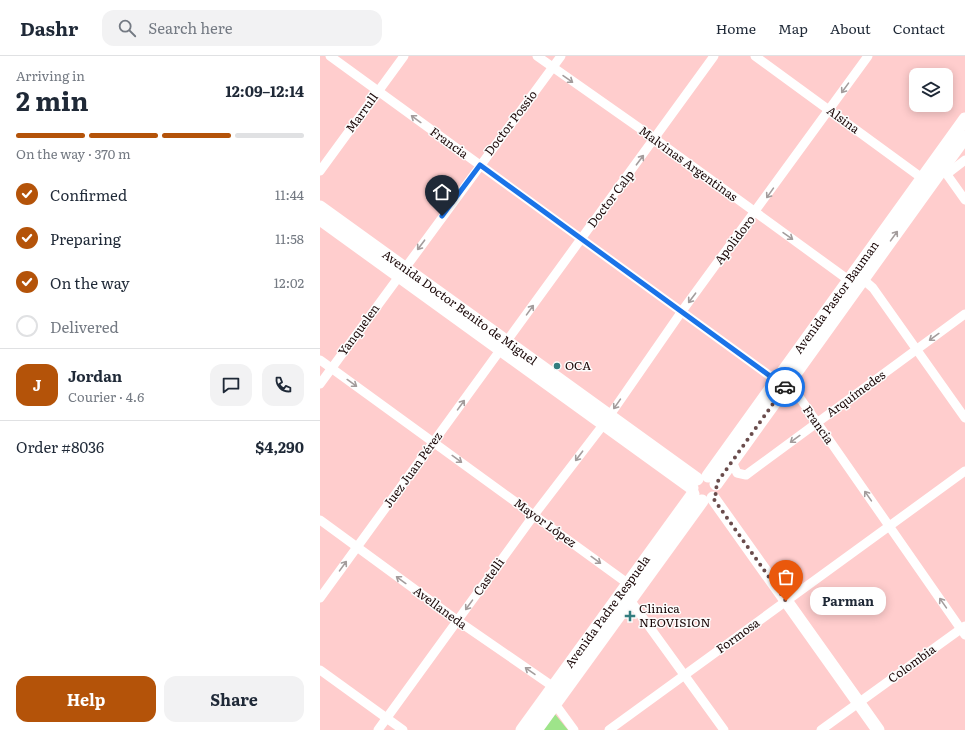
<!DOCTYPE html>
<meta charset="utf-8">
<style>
:root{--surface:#fff;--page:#f2f2f3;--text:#1f2937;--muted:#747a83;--line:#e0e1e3;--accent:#b45309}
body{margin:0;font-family:Literata,serif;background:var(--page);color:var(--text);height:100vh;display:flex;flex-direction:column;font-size:15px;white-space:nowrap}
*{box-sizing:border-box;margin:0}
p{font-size:13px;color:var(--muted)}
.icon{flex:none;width:22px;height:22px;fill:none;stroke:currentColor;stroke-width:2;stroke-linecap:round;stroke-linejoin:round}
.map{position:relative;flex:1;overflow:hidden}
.sheet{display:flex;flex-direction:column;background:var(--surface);width:320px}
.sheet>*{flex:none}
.fabs{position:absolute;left:589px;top:12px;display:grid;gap:8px}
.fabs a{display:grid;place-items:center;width:44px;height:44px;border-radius:8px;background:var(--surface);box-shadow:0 2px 10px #0003;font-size:20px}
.pin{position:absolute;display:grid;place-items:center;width:34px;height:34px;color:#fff;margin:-41px -17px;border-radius:50% 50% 50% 0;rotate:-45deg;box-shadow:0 0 4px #0007}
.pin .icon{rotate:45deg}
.courier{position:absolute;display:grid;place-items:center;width:40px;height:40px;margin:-20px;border:3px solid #1a73e8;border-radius:50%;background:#fff;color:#222;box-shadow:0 1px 5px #0007}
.bubble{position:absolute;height:28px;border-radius:12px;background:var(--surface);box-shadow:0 2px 10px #0003;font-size:13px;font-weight:700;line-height:28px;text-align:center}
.head em{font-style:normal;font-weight:700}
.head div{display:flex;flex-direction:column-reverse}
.head{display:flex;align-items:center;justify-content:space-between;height:68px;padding:0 16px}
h1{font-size:26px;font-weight:700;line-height:30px}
.bar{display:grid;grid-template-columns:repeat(4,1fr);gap:6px 4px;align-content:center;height:48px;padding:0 16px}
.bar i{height:5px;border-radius:3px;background:var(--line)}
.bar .current{background:var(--accent)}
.bar p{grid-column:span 4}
.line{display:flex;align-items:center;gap:10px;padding:0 16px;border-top:1px solid var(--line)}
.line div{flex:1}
.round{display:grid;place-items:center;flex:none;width:42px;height:42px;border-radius:12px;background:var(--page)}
ol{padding:0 16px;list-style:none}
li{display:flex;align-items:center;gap:12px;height:44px}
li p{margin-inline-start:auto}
li .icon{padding:4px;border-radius:50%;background:var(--accent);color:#fff;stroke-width:4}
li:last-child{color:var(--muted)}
li i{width:22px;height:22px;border:2px solid var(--line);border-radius:50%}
.button{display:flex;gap:8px;margin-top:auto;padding:8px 16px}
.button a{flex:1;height:46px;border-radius:12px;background:var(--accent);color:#fff;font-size:16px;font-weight:700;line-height:46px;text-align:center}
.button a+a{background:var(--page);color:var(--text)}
header{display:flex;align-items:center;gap:24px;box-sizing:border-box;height:56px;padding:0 20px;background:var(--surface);border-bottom:1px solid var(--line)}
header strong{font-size:19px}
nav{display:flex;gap:22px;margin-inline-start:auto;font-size:14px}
.search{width:280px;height:36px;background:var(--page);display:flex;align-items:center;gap:10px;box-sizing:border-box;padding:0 14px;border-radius:12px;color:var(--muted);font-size:15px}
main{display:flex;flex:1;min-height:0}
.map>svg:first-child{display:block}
.green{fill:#9ee48a}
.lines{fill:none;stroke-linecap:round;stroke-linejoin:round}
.street{stroke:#fff;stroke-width:9}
.secondary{stroke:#fff;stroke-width:13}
.oneway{stroke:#a39c9c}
.done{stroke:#6a4c4c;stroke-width:4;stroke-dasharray:0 7.2}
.route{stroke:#1a73e8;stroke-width:5}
.poi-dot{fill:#337d7f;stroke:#fcfcfc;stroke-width:1.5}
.labels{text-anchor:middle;stroke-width:3;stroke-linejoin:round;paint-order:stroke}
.street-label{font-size:12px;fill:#1a0707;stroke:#fcfcfc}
.poi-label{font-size:12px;fill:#1a0707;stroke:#fcfcfc;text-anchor:start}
</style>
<header>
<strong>Dashr</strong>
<div class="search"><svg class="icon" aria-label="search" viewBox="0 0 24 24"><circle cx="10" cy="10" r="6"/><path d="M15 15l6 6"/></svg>Search here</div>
<nav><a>Home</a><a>Map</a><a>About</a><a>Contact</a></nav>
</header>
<main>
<section class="sheet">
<div class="head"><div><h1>2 min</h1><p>Arriving in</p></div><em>12:09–12:14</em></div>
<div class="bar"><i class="current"></i><i class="current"></i><i class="current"></i><i></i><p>On the way · 370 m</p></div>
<ol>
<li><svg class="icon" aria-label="check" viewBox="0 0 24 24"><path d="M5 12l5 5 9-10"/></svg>Confirmed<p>11:44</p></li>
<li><svg class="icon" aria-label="check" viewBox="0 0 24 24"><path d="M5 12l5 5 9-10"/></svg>Preparing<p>11:58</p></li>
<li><svg class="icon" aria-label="check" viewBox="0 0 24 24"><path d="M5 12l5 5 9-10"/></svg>On the way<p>12:02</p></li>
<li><i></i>Delivered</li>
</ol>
<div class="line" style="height:72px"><b class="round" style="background:var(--accent);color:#fff">J</b><div><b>Jordan</b><p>Courier · 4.6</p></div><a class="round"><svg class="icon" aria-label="chat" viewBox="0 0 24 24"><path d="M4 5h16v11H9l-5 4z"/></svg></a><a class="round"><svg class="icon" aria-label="phone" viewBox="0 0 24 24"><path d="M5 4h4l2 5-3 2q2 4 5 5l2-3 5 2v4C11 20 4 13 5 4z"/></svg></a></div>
<div class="line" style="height:52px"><div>Order #8036</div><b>$4,290</b></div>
<div class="button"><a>Help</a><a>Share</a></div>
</section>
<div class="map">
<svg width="645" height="674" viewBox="0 0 645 674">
<rect width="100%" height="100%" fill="#ffcdcd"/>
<!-- green -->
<polygon class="green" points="234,657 248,674 222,674"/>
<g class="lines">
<!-- street -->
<g class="street">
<polyline points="10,0 450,320 473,332 645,579"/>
<polyline points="217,0 335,83 534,228"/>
<polyline points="435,0 606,125"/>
<polyline points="618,109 623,113 645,144"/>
<polyline points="0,115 84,0"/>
<polyline points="627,118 645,104"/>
<polyline points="538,219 553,232 645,362"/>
<polyline points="0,304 303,524 307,530 310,544 404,674"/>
<polyline points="0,328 241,0"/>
<polyline points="412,405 417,417 426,419 645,258"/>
<polyline points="0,464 138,565 238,634"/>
<polyline points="0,542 394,0"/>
<polyline points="0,614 83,674"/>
<polyline points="231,646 235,648 254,674"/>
<polyline points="58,674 214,459 283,369 362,255 548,0"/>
<polyline points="289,674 645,415"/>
<polyline points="501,674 645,570"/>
</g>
<!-- secondary -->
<g class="secondary">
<path id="s1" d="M0 151 377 423"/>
<polyline points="0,163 372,432"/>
<path id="s2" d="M388 420 645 63"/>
<polyline points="396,428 645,81"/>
<polyline points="393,442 558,674"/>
<path id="s3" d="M202 674 373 438"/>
<polyline points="216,674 382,445"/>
</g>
</g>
<!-- one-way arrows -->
<defs><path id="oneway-shaft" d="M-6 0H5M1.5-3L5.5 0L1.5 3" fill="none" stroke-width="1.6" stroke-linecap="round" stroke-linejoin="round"/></defs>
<g class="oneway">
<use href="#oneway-shaft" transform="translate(248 23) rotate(35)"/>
<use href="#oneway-shaft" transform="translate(525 32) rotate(126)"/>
<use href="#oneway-shaft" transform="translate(96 63) rotate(-144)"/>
<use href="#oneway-shaft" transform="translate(320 104) rotate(-53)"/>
<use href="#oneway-shaft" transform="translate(450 137) rotate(125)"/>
<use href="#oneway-shaft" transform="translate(468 180) rotate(35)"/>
<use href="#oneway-shaft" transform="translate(574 180) rotate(-54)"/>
<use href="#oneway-shaft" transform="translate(101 189) rotate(127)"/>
<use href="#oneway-shaft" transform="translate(372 242) rotate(127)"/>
<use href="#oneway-shaft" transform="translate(210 254) rotate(-54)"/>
<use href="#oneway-shaft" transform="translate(614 281) rotate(144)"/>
<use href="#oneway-shaft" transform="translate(32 327) rotate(36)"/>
<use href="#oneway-shaft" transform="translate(297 348) rotate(125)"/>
<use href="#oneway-shaft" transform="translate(141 349) rotate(-54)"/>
<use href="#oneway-shaft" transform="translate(475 383) rotate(144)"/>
<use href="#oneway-shaft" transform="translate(259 400) rotate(127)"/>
<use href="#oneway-shaft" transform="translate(137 403) rotate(36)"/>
<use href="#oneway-shaft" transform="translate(548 440) rotate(-125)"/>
<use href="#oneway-shaft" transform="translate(276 504) rotate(36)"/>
<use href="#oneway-shaft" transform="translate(23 510) rotate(-54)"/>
<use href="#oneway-shaft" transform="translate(81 524) rotate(-144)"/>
<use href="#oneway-shaft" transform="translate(623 547) rotate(-125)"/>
<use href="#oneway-shaft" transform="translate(149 549) rotate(126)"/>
<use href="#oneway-shaft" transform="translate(210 615) rotate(-145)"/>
</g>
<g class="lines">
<!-- done -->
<polyline class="done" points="465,331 396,428 397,436 393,442 466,545"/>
<!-- route -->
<polyline class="route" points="122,160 160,109 450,320 467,328 465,331"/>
</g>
<!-- markers -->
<g class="poi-dot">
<circle cx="237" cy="310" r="4"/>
<path d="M308 554h4v4h4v4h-4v4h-4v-4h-4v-4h4z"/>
</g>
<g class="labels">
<!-- street labels -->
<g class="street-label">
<text transform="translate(42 57) rotate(-54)" y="4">Marrull</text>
<text transform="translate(523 64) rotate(36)" y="4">Alsina</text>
<text transform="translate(191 67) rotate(-53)" y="4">Doctor Possio</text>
<text transform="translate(129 87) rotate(36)" y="4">Francia</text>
<text transform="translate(368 108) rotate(36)" y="4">Malvinas Argentinas</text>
<text transform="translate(291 143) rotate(-53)" y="4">Doctor Calp</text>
<text transform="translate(415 184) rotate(-53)" y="4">Apolidoro</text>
<text dy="4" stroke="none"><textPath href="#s2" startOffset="220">Avenida Pastor Bauman</textPath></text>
<text dy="4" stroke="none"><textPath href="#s1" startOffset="172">Avenida Doctor Benito de Miguel</textPath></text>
<text transform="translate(39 274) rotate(-54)" y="4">Yanquelen</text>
<text transform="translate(536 338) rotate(-36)" y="4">Arquímedes</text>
<text transform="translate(498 369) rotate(55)" y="4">Francia</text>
<text transform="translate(93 414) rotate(-54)" y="4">Juez Juan Pérez</text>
<text transform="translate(225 467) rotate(36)" y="4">Mayor López</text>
<text transform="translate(169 521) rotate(-54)" y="4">Castelli</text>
<text transform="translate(120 552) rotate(36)" y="4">Avellaneda</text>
<text dy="4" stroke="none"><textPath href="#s3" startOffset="146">Avenida Padre Respuela</textPath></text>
<text transform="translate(418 580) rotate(-36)" y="4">Formosa</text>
<text transform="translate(592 608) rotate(-36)" y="4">Colombia</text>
</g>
<!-- poi labels -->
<g class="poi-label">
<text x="245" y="314">OCA</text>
<text x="319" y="557">Clinica<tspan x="319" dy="14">NEOVISION</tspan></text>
</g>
</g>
</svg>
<div class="fabs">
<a><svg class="icon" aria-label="layers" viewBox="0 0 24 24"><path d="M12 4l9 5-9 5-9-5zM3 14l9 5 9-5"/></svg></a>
</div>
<div class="pin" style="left:466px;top:545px;background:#ea580c"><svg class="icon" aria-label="bag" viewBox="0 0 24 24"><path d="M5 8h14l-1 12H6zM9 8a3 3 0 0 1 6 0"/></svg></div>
<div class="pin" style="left:122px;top:160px;background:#1f2937"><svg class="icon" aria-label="home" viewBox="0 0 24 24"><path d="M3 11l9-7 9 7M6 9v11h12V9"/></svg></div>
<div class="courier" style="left:465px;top:331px"><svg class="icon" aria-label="car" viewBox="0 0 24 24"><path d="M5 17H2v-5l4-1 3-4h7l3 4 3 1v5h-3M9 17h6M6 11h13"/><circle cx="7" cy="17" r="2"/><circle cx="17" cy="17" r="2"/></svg></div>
<div class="bubble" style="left:490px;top:531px;width:76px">Parman</div>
</div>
</main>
